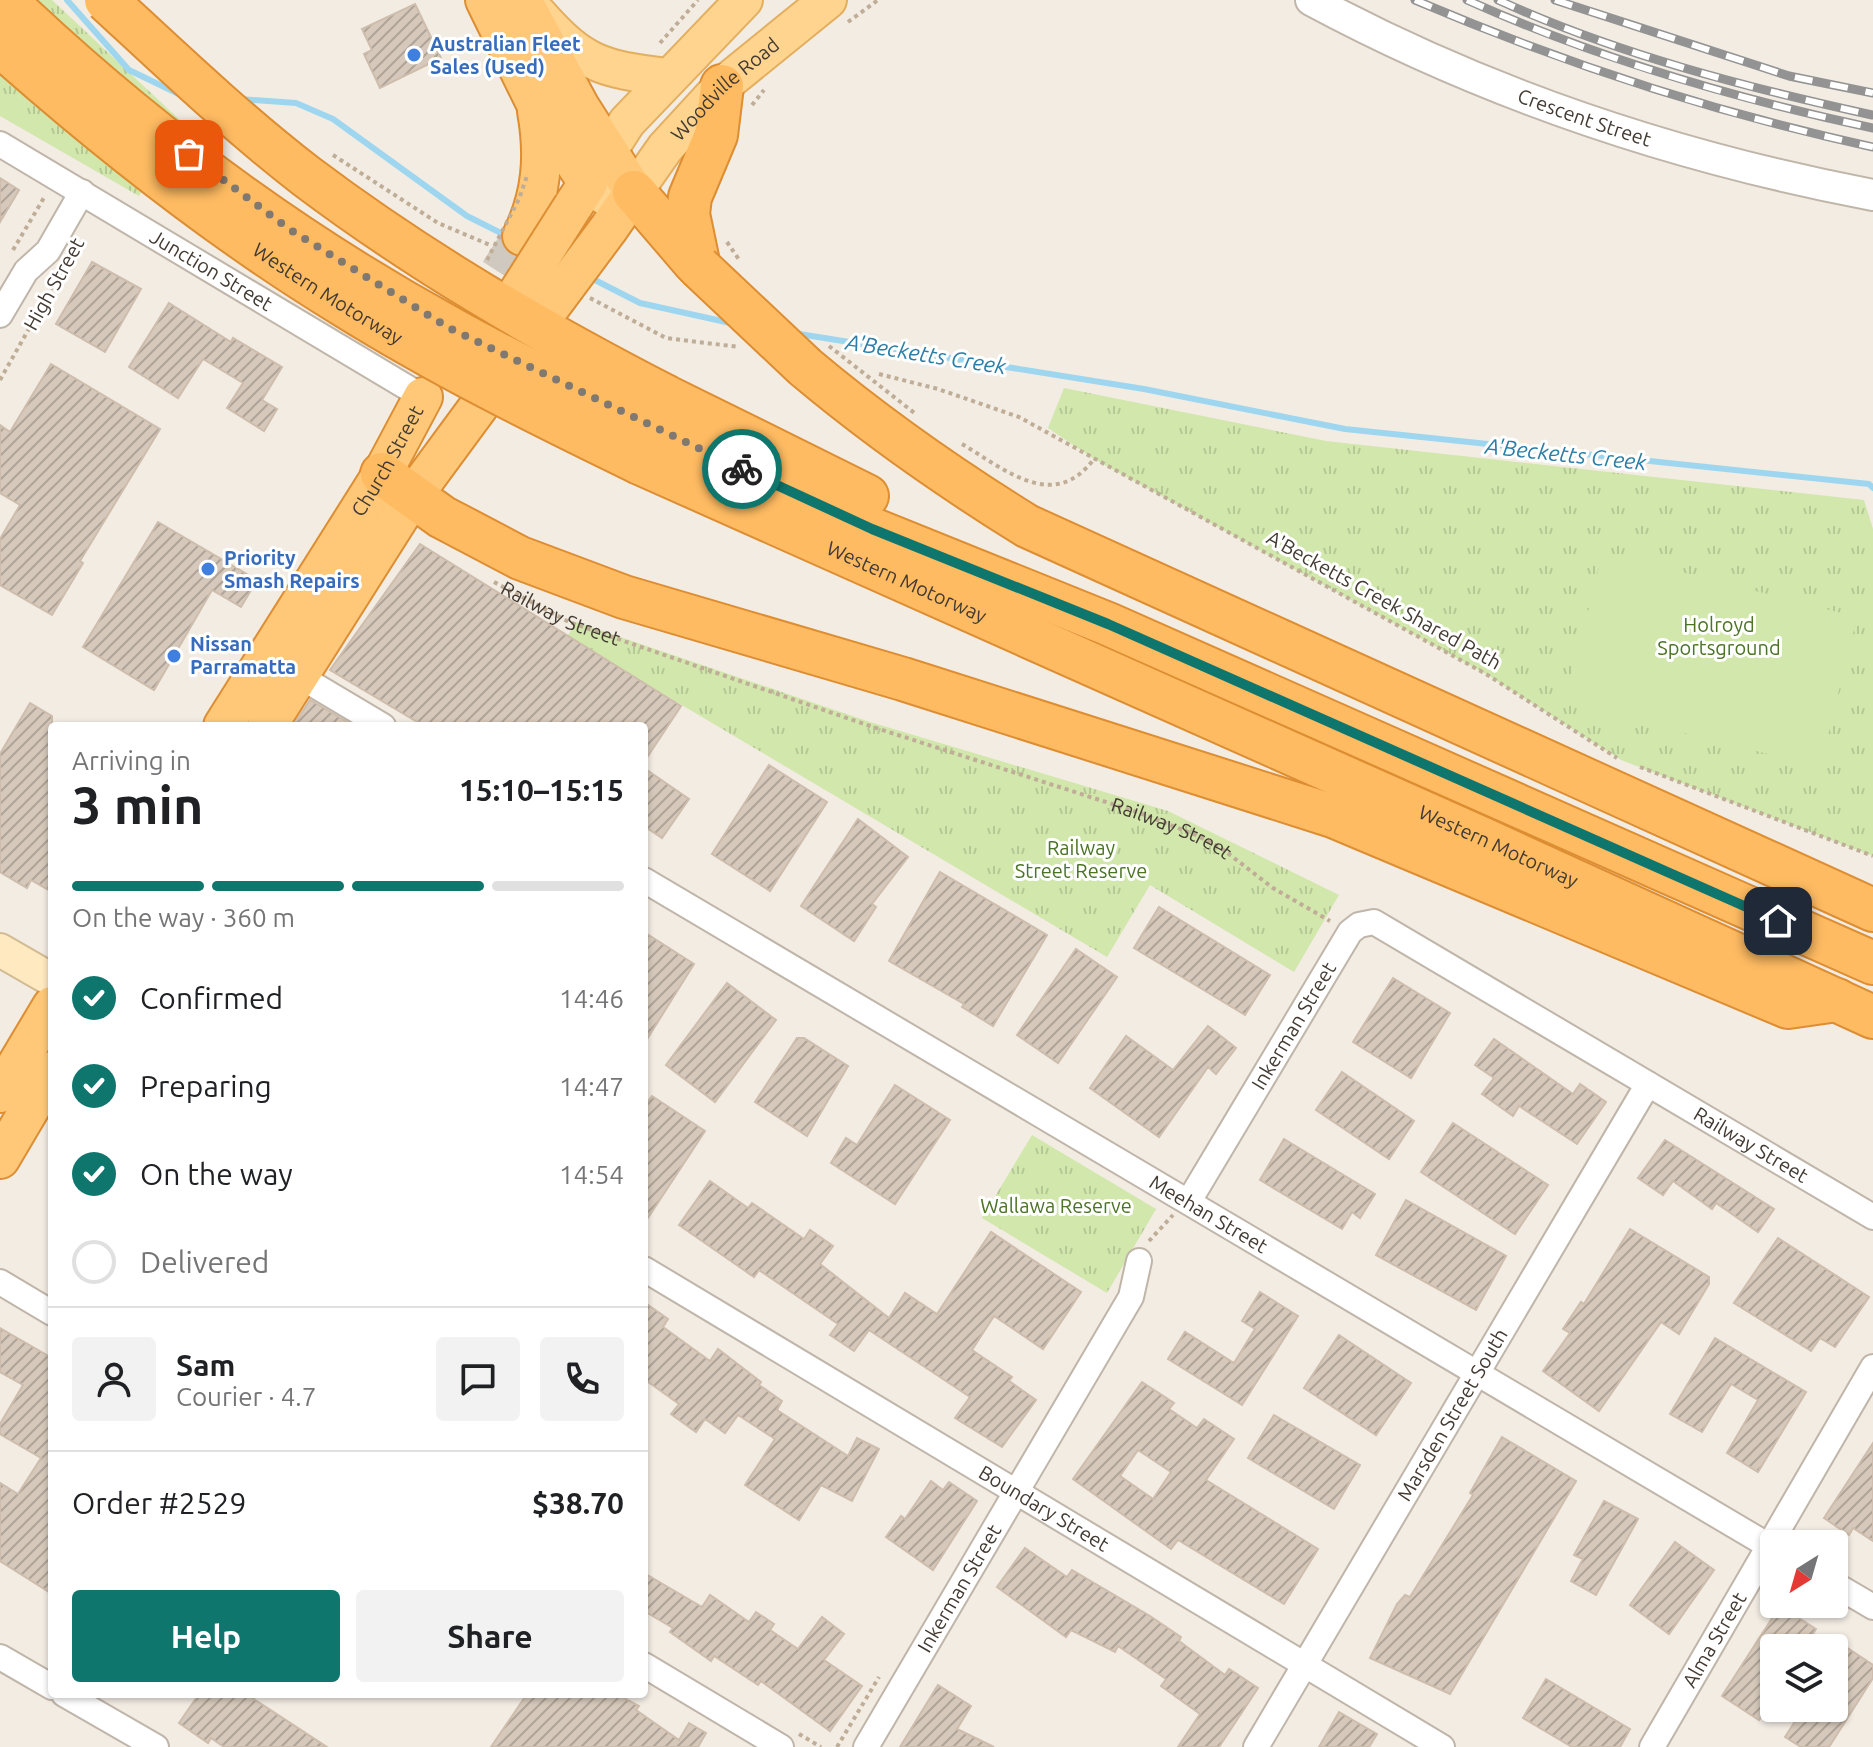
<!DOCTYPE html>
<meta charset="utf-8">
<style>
:root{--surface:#fff;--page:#f2f2f2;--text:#202124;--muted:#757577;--line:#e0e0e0;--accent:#0f766e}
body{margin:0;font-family:Ubuntu,sans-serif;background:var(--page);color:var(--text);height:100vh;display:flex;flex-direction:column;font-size:30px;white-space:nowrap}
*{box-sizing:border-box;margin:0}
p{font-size:26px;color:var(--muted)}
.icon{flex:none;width:44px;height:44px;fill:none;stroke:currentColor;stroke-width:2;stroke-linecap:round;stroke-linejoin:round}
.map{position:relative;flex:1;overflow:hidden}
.details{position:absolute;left:48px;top:722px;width:600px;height:976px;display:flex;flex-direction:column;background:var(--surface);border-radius:8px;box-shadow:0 2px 6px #0004}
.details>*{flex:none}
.needle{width:52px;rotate:217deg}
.controls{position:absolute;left:1760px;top:1530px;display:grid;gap:16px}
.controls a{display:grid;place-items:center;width:88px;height:88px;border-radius:8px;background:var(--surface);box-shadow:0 2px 6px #0004;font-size:40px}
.pin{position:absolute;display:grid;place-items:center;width:68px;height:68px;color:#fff;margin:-34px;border-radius:16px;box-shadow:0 4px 12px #0006}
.courier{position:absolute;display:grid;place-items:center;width:80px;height:80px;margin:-40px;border:6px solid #0f766e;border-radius:50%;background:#fff;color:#222;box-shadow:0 2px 10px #0007}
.overview em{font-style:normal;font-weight:600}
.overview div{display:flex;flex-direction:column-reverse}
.overview{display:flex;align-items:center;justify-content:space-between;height:136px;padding:0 24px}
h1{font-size:52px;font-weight:600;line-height:60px}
.bar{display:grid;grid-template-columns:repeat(4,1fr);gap:12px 8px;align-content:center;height:96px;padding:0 24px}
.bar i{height:10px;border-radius:6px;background:var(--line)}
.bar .current{background:var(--accent)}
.bar p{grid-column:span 4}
.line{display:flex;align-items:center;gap:20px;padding:0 24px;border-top:2px solid var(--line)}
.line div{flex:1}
.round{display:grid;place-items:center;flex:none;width:84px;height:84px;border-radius:8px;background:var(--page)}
ol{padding:0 24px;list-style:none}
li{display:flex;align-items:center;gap:24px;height:88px}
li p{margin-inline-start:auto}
li .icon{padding:8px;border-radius:50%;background:var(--accent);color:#fff;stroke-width:4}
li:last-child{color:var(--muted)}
li i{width:44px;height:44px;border:4px solid var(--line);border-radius:50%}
.primary-button{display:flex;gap:16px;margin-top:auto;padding:16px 24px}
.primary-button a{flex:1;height:92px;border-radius:8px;background:var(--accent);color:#fff;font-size:32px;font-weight:600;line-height:92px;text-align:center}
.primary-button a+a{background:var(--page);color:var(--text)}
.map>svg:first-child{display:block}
.park{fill:url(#park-tufts)}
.pitch{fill:#d1e7ab}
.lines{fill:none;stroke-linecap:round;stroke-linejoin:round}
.stream{stroke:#9ed6f0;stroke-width:6}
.building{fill:url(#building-hatch);stroke:#cebdac;stroke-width:2;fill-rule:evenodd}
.trunk-tunnel{stroke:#cfc9c0;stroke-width:38;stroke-dasharray:38 19;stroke-linecap:butt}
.minor-casing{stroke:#c0b5a9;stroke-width:28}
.tertiary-casing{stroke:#c0b5a9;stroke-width:34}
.secondary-casing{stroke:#d2bb92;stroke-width:36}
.primary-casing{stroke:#e3af5f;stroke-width:40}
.trunk-casing{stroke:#dd8d32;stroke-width:42}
.motorway-casing{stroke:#dd8d32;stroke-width:46}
.path{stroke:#bfad97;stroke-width:4;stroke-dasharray:4 4;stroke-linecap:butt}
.minor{stroke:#fff;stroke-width:24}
.tertiary{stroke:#fff;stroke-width:30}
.secondary{stroke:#ffe9c0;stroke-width:32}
.primary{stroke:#fed48f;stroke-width:36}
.trunk{stroke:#fec878;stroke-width:38}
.motorway{stroke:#febb62;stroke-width:42}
.rail-casing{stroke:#939393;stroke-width:9}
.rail{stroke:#fff;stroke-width:6;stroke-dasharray:18;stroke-linecap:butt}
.trunk-bridge-casing{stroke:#dd8d32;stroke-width:42;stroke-linecap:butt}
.motorway-bridge-casing{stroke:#dd8d32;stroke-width:46;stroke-linecap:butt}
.path-bridge{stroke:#bfad97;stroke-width:4;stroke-dasharray:4 4;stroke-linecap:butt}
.trunk-bridge{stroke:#fec878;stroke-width:38}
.motorway-bridge{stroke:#febb62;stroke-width:42}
.done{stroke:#807971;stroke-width:8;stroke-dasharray:0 14.4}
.route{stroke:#0f766e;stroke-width:10}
.shop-dot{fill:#3f7fe0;stroke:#fff;stroke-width:3}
.labels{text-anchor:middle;stroke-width:6;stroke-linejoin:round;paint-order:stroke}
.shop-label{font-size:20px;font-weight:bold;fill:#366cbe;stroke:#fff;text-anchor:start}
.street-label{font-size:20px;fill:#433b33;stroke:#fff}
.park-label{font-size:20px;fill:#4c7427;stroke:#fff}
.water-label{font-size:22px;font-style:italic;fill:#2c7ea6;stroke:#fff}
</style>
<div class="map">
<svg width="1873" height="1747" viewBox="0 0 1873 1747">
<defs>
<pattern id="park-tufts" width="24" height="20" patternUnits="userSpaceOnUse" patternTransform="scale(2)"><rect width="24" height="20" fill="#d1e7ab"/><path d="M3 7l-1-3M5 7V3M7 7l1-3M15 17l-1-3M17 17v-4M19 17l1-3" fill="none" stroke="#b5c794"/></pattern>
<pattern id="building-hatch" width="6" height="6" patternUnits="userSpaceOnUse" patternTransform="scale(2)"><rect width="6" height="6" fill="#d6c9bb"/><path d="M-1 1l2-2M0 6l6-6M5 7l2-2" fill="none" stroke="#afa499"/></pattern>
</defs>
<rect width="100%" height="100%" fill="#f2ece3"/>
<!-- park -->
<g class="park">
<polygon points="0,0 52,0 182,122 139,196 0,116"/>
<polygon points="1064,388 1326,441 1864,500 1873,529 1873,856 1621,760 1486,674 1094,459 1048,428"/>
<polygon points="576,622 870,722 1168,811 1339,895 1294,972 1150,885 1107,957 567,637"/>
<polygon points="1032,1135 1156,1209 1107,1293 982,1218"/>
</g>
<!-- pitch -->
<polygon class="pitch" points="1603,552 1857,617 1820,767 1565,703"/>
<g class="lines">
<!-- stream -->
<g class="stream">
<polyline points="67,0 129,70 185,97"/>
<polyline points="240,99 296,103 333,119 467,216 509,237"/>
<polyline points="587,276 640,303 735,324"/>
<polyline points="793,333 1144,389 1345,429 1869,484 1873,488"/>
</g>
</g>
<!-- building -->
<g class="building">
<polygon points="415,4 441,58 380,88 364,54 372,50 362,29"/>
<polygon points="0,178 19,190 0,222"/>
<polygon points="92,262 141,289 105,352 56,324"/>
<polygon points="169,303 231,342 233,338 282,367 262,400 277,409 264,431 227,408 243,383 203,359 178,398 129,367"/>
<polygon points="51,364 160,429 80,561 83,563 52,615 0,585 0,539 20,505 0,493 0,425 10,432"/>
<polygon points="158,522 257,580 241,607 212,590 154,690 83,647"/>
<polygon points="420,544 681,706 644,762 644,726 424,726 330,670"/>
<polygon points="310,700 354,726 293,726"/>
<polygon points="30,703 52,716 52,892 31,880 27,888 0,872 0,754"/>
<polygon points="769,765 827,802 770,891 712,854"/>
<polygon points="644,768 689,799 662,838 644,826"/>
<polygon points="858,819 908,857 872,904 876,907 854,941 801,906"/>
<polygon points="940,872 1047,935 993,1026 962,1007 964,1004 889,961"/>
<polygon points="1159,907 1270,975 1245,1015 1134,948"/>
<polygon points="644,932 694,964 644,1044"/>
<polygon points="1076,949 1117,977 1058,1063 1017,1035"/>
<polygon points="1393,978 1450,1013 1411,1078 1353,1042"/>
<polygon points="727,983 776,1020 715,1102 666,1065"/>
<polygon points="1208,1026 1236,1048 1216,1074 1208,1067 1159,1137 1090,1088 1126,1036 1173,1070"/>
<polygon points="797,1038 804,1038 848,1066 807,1136 755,1102"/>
<polygon points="1494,1039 1573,1094 1580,1084 1606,1102 1577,1144 1519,1106 1513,1116 1482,1094 1494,1078 1475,1065"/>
<polygon points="1342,1072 1414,1121 1389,1159 1316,1110"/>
<polygon points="895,1085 950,1120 895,1204 831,1163 846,1138 857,1145"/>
<polygon points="652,1096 705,1131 644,1224 644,1107"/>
<polygon points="1453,1123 1548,1185 1515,1234 1421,1172"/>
<polygon points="1284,1139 1375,1194 1360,1218 1352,1212 1342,1229 1260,1180"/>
<polygon points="1665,1140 1774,1209 1758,1232 1716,1203 1712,1209 1673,1181 1663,1195 1638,1178"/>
<polygon points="710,1181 748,1208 752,1203 804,1239 810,1230 833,1246 820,1264 889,1318 905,1293 937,1314 991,1232 1081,1292 1043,1349 994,1316 972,1350 1012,1377 1009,1381 1036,1400 1002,1447 955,1418 970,1397 869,1330 854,1351 830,1335 838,1324 759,1270 754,1277 679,1225"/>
<polygon points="1406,1200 1506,1256 1476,1310 1376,1255"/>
<polygon points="1630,1229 1709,1277 1709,1284 1679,1334 1661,1322 1599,1411 1543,1371 1570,1333 1563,1329 1581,1302 1584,1304"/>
<polygon points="1778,1238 1869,1297 1835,1347 1820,1338 1811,1351 1734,1303"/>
<polygon points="1260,1292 1298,1316 1242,1405 1168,1359 1185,1332 1234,1363 1255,1329 1242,1321"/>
<polygon points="644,1302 668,1319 663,1327 710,1361 718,1349 761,1382 759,1385 782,1401 777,1410 848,1456 857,1438 879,1449 852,1501 821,1485 799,1520 745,1485 775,1439 738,1415 725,1433 705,1419 696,1432 671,1414 679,1404 644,1379"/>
<polygon points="0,1328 52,1358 52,1594 0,1561 0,1483 18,1494 41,1458 0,1434 0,1424 23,1385 0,1372"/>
<polygon points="1339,1335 1411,1383 1376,1435 1304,1388"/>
<polygon points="1715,1338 1806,1392 1758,1472 1727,1453 1758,1400 1731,1384 1702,1432 1670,1414"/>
<path d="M1142 1382 1174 1403 1169 1409 1197 1428 1204 1419 1234 1439 1206 1480 1318 1549 1284 1604 1178 1540 1171 1549 1073 1479ZM1138 1450 1171 1472 1153 1499 1120 1476Z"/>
<polygon points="1274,1415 1360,1465 1334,1509 1248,1458"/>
<polygon points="1502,1437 1576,1481 1450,1694 1370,1658 1397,1604 1405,1595 1410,1597 1473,1495 1470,1493"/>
<polygon points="1873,1443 1873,1541 1853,1528 1849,1535 1824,1518"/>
<polygon points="931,1481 943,1490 949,1482 977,1501 933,1570 886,1537 901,1516 905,1519"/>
<polygon points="1604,1501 1638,1519 1596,1595 1571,1581 1583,1559 1574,1555"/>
<polygon points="1675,1542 1714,1570 1669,1634 1630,1605"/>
<polygon points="1025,1548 1067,1577 1072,1570 1150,1616 1181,1637 1179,1641 1225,1675 1229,1669 1258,1688 1219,1747 1178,1747 1200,1714 1161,1686 1166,1679 1118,1646 1115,1652 1071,1630 1066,1637 997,1587"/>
<polygon points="644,1573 702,1607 710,1595 749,1622 756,1612 774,1624 770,1630 798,1649 822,1617 844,1634 824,1660 862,1686 830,1731 761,1681 758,1685 714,1656 711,1661 670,1632 673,1628 644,1611"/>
<polygon points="1780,1606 1816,1629 1804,1648 1774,1648 1774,1677 1767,1688 1774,1696 1759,1720 1722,1696"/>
<polygon points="1843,1645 1873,1665 1873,1678 1829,1747 1801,1747 1785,1737 1803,1709 1811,1714 1815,1708 1834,1708 1834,1659"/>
<polygon points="1546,1679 1630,1729 1620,1747 1572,1747 1523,1718"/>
<polygon points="938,1685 971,1706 957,1729 994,1747 900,1747"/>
<polygon points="199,1694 246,1694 327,1747 224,1747 211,1738 208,1743 179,1723"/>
<polygon points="527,1694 617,1694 639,1706 636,1710 679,1740 689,1723 706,1733 698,1747 491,1747"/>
<polygon points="1339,1712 1377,1734 1369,1747 1319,1747"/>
</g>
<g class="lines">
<!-- trunk-tunnel -->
<polyline class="trunk-tunnel" points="468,320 522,236"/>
<!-- minor casing -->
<g class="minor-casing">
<g id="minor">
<path id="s2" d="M0 144 423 397"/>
<polyline points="0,315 26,271 48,251 82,192"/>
<polyline points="299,676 383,726"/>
<path id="s3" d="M644 880 1774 1549"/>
<path id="s4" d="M1189 1201 1350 932 1359 925 1374 922 1873 1217"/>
<path id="s5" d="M644 1269 1442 1747"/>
<polyline points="0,1282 52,1313"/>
<polyline points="1834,1584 1873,1607"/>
<polyline points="0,1657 52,1687"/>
<polyline points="644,1665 781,1747"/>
<polyline points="64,1694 156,1747"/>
<path id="s6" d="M866 1747 1131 1297 1139 1261"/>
<path id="s7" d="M1256 1747 1648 1084"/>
<path id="s8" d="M1652 1747 1873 1367"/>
</g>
</g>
<!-- tertiary casing -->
<g class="tertiary-casing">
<g id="tertiary">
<path id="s9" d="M1311 0C1486 94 1679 158 1873 195"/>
</g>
</g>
<!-- secondary casing -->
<g class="secondary-casing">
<polyline id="secondary" points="0,950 52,980"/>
</g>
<!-- primary casing -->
<g class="primary-casing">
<g id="primary">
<path d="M538 14C582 64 601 69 667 77"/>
<path id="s10" d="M634 192 665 148 722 86 828 0"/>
<path d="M628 201C609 202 601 195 588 183L627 122 744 0"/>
</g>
</g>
<!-- trunk casing -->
<g class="trunk-casing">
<g id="trunk">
<polyline points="485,0 536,104 588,183 573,206"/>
<polyline points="522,0 580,107 634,192 609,228"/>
<path d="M522 236C542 195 545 156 537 111"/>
<path id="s11" d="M223 726 382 474 423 397"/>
<polyline points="267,726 412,497 479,406"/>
<polyline points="0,1093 52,1006"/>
<polyline points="0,1159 52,1071"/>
</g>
</g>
<!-- motorway casing -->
<g class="motorway-casing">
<g id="motorway">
<polyline points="634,192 695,263"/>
<polyline points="699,267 688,214 690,197 716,135 722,86"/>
<path d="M805 367C875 426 948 477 1027 526L1873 910"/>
<polyline points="667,397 867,496"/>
<polyline points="654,430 872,529 1108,624 1873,963"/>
<path id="s12" d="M640 463 1483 839 1873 1017"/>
<polyline points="382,474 442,517 520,558 624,597 903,679 1333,816 1788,1007 1837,1000"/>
</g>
</g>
<!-- path -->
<g class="path">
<polyline points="848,22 878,0"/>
<polyline points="660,43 698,0"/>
<polyline points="752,105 764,90"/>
<polyline points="333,155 438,223 490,245"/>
<polyline points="727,242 740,261"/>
<polyline points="13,250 45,196"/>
<polyline points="590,298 666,338 739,347"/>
<polyline points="879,374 938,389 1019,417 1486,674 1617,758"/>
<polyline points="0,380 62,270"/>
<path d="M962 444C1007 471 1054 512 1094 459"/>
<path id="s1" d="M494 582 569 622 870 726 1137 812 1196 835 1221 848 1273 888 1330 921"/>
<polyline points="1640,767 1873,856"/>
<polyline points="1149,1241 1173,1215"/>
<polyline points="799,1734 821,1747"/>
<polyline points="837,1747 879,1677"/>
</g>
<!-- minor -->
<use href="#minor" class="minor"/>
<!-- tertiary -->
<use href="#tertiary" class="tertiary"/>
<!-- secondary -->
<use href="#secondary" class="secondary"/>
<!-- primary -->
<use href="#primary" class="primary"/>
<!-- trunk -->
<use href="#trunk" class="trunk"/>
<!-- motorway -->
<use href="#motorway" class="motorway"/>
<!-- rail casing -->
<g class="rail-casing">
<g id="rail">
<path d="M1415 0C1563 63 1715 113 1873 147"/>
<path d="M1467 0C1598 59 1733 98 1873 128"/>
<path d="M1498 0C1617 54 1744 87 1872 115"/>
<polyline points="1555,0 1789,76 1873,93"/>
</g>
</g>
<!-- rail -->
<use href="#rail" class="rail"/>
<!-- trunk-bridge casing -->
<g class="trunk-bridge-casing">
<g id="trunk-bridge">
<polyline points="519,291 573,206"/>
<polyline points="551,306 609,228"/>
</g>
</g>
<!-- motorway-bridge casing -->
<g class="motorway-bridge-casing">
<g id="motorway-bridge">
<path d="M5 0C137 126 288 239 448 327 515 365 585 397 654 430"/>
<path d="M106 0C171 60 236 122 306 176 420 262 541 332 667 397"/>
<path id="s13" d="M0 45C107 140 219 229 342 304 438 364 539 414 640 463"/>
<polyline points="699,267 805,367"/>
</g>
</g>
<!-- path-bridge -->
<g class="path-bridge">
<polyline points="487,260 519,199 527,176"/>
<polyline points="829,346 917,415"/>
</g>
<!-- trunk-bridge -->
<use href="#trunk-bridge" class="trunk-bridge"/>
<!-- motorway-bridge -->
<use href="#motorway-bridge" class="motorway-bridge"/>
</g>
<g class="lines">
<!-- done -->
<polyline class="done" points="189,154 289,229 449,328 742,469"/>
<!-- route -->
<polyline class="route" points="742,469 872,529 1108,624 1778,921"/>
</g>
<!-- markers -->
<g class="shop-dot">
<circle cx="414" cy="55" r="8"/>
<circle cx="208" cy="569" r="8"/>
<circle cx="174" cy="656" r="8"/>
</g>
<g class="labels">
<!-- shop labels -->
<g class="shop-label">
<text x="430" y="51">Australian Fleet<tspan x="430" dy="23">Sales (Used)</tspan></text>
<text x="224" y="565">Priority<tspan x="224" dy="23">Smash Repairs</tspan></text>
<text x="190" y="651">Nissan<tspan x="190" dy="23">Parramatta</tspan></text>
</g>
<!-- street labels -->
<g class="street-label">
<text dy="7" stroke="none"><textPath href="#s10" startOffset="138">Woodville Road</textPath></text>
<text dy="7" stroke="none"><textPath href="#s9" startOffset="298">Crescent Street</textPath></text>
<text dy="7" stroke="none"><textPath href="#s2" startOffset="246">Junction Street</textPath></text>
<text transform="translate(54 284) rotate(-61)" y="7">High Street</text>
<text dy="7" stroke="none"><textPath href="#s13" startOffset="412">Western Motorway</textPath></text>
<text dy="7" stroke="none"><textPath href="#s11" startOffset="312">Church Street</textPath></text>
<text dy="7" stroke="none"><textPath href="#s12" startOffset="292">Western Motorway</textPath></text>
<text transform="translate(1384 600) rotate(29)" y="7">A'Becketts Creek Shared Path</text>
<text dy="7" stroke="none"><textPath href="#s1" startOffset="74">Railway Street</textPath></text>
<text dy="7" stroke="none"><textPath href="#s1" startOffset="722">Railway Street</textPath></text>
<text dy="7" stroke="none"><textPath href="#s12" startOffset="940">Western Motorway</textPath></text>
<text dy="7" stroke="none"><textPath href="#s4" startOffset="204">Inkerman Street</textPath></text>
<text dy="7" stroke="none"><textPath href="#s4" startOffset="778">Railway Street</textPath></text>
<text dy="7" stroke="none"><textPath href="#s3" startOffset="656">Meehan Street</textPath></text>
<text dy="7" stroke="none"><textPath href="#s7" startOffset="386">Marsden Street South</textPath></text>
<text dy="7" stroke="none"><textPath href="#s5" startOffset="466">Boundary Street</textPath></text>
<text dy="7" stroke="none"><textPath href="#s6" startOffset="184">Inkerman Street</textPath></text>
<text dy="7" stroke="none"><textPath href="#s8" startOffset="124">Alma Street</textPath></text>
</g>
<!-- park labels -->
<g class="park-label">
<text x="1719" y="632">Holroyd<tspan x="1719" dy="23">Sportsground</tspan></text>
<text x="1081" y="855">Railway<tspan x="1081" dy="23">Street Reserve</tspan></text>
<text x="1056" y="1213">Wallawa Reserve</text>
</g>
<!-- water labels -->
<g class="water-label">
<text transform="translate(926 354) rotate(9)" y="8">A'Becketts Creek</text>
<text transform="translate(1566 454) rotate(6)" y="8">A'Becketts Creek</text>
</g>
</g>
</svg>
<div class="controls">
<a><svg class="needle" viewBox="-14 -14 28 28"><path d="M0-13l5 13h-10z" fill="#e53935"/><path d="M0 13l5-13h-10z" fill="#757577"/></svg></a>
<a><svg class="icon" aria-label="layers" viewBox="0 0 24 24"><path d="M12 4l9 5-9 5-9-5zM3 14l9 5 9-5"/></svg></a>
</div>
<div class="pin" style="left:189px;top:154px;background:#ea580c"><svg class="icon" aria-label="bag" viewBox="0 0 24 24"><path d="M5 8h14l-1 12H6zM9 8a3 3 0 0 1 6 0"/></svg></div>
<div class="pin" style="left:1778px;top:921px;background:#1f2937"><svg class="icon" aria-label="home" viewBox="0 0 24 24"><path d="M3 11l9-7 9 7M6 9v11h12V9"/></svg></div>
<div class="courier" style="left:742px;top:469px"><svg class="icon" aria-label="bike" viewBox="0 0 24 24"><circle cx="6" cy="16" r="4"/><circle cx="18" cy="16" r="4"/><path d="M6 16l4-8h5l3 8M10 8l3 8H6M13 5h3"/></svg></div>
<section class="details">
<div class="overview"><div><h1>3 min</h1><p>Arriving in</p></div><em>15:10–15:15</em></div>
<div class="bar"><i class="current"></i><i class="current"></i><i class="current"></i><i></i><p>On the way · 360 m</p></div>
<ol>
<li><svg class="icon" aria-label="check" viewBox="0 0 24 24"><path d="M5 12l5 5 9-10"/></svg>Confirmed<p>14:46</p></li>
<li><svg class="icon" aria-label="check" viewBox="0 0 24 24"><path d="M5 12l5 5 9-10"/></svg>Preparing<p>14:47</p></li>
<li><svg class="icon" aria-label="check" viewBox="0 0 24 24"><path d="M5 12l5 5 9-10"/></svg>On the way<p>14:54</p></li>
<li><i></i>Delivered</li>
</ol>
<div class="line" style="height:144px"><a class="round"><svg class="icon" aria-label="person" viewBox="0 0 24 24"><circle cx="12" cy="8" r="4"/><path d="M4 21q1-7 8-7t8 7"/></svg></a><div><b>Sam</b><p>Courier · 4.7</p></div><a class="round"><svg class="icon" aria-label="chat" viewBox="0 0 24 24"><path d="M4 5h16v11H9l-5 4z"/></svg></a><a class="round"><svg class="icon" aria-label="phone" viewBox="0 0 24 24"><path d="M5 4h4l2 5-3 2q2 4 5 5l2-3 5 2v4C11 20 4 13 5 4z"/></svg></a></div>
<div class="line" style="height:104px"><div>Order #2529</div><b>$38.70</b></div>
<div class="primary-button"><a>Help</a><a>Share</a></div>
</section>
</div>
